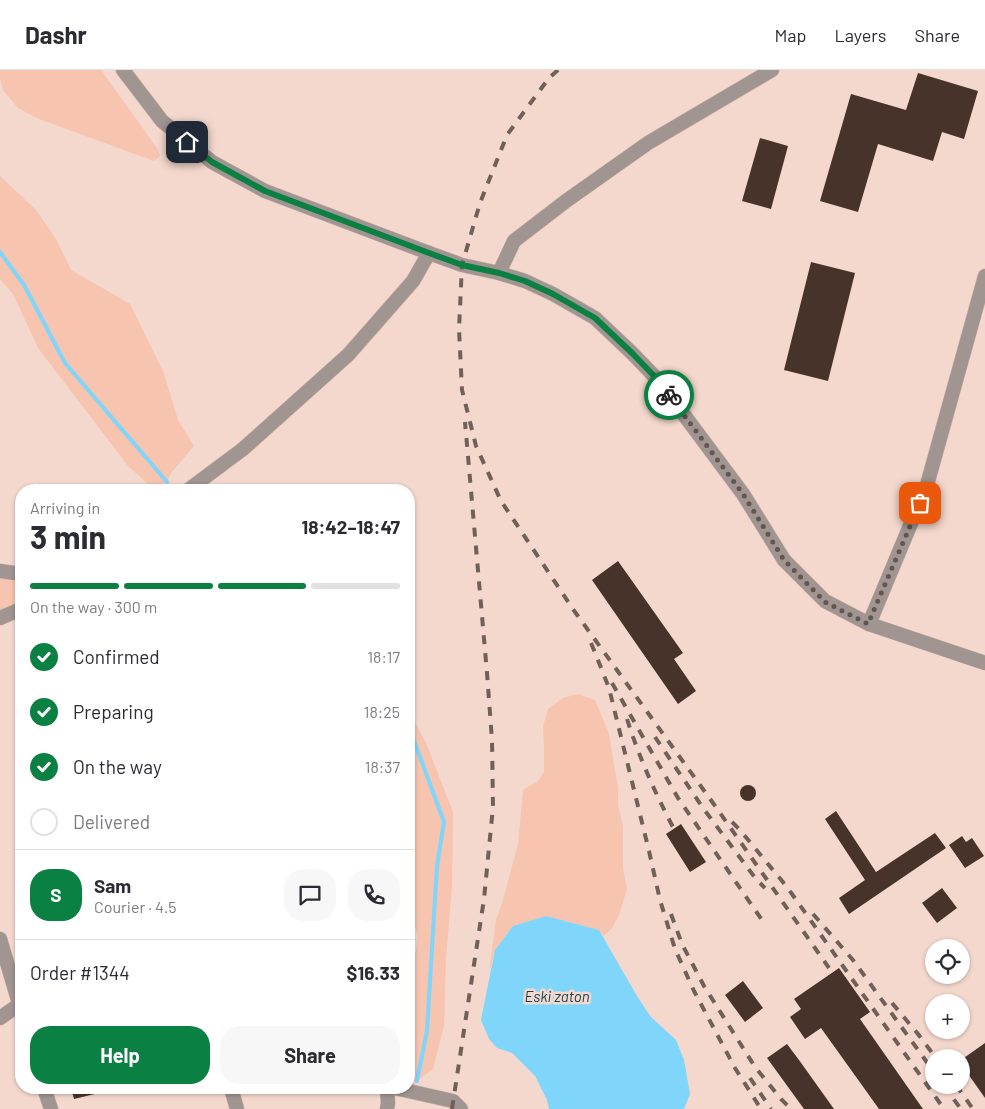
<!DOCTYPE html>
<meta charset="utf-8">
<style>
:root{--surface:#fff;--page:#f7f7f7;--text:#2b2b33;--muted:#7c7c81;--line:#e1e1e2;--accent:#0b8043}
body{margin:0;font-family:Barlow,sans-serif;background:var(--page);color:var(--text);height:100vh;display:flex;flex-direction:column;font-size:19px;white-space:nowrap}
*{box-sizing:border-box;margin:0}
p{font-size:16px;color:var(--muted)}
.icon{flex:none;width:28px;height:28px;fill:none;stroke:currentColor;stroke-width:2;stroke-linecap:round;stroke-linejoin:round}
.map{position:relative;flex:1;overflow:hidden}
.sheet{position:absolute;left:15px;top:414px;width:400px;height:610px;display:flex;flex-direction:column;background:var(--surface);border-radius:20px;box-shadow:0 1px 4px #0004}
.sheet>*{flex:none}
.tools{position:absolute;left:925px;top:869px;display:grid;gap:10px}
.tools a{display:grid;place-items:center;width:45px;height:45px;border-radius:50%;background:var(--surface);box-shadow:0 1px 4px #0004;font-size:25px}
.pin{position:absolute;display:grid;place-items:center;width:42px;height:42px;color:#fff;margin:-21px;border-radius:10px;box-shadow:0 2px 8px #0006}
.courier{position:absolute;display:grid;place-items:center;width:50px;height:50px;margin:-25px;border:4px solid #0b8043;border-radius:50%;background:#fff;color:#222;box-shadow:0 1px 6px #0007}
.head em{font-style:normal;font-weight:700}
.head div{display:flex;flex-direction:column-reverse}
.head{display:flex;align-items:center;justify-content:space-between;height:85px;padding:0 15px}
h1{font-size:32px;font-weight:700;line-height:38px}
.bar{display:grid;grid-template-columns:repeat(4,1fr);gap:8px 5px;align-content:center;height:60px;padding:0 15px}
.bar i{height:6px;border-radius:4px;background:var(--line)}
.bar .active{background:var(--accent)}
.bar p{grid-column:span 4}
.line{display:flex;align-items:center;gap:12px;padding:0 15px;border-top:1px solid var(--line)}
.line div{flex:1}
.round{display:grid;place-items:center;flex:none;width:52px;height:52px;border-radius:20px;background:var(--page)}
ol{padding:0 15px;list-style:none}
li{display:flex;align-items:center;gap:15px;height:55px}
li p{margin-inline-start:auto}
li .icon{padding:5px;border-radius:50%;background:var(--accent);color:#fff;stroke-width:4}
li:last-child{color:var(--muted)}
li i{width:28px;height:28px;border:2px solid var(--line);border-radius:50%}
.primary-button{display:flex;gap:10px;margin-top:auto;padding:10px 15px}
.primary-button a{flex:1;height:58px;border-radius:20px;background:var(--accent);color:#fff;font-size:20px;font-weight:700;line-height:58px;text-align:center}
.primary-button a+a{background:var(--page);color:var(--text)}
header{display:flex;align-items:center;gap:30px;box-sizing:border-box;height:70px;padding:0 25px;background:var(--surface);border-bottom:1px solid var(--line)}
header strong{font-size:24px}
nav{display:flex;gap:28px;margin-inline-start:auto;font-size:18px}
.map>svg:first-child{display:block}
.green{fill:#f6c4af}
.water{fill:#7fd5fa}
.lines{fill:none;stroke-linecap:round;stroke-linejoin:round}
.stream{stroke:#7fd5fa;stroke-width:4}
.building{fill:#48332b}
.minor-casing{stroke:#ccb4aa;stroke-width:15}
.minor{stroke:#a19591;stroke-width:14}
.rail{stroke:#71605a;stroke-width:4;stroke-dasharray:9 9;stroke-linecap:butt}
.done{stroke:#655550;stroke-width:5;stroke-dasharray:0 9}
.route{stroke:#0b8043;stroke-width:6}
.labels{text-anchor:middle;stroke-width:5;stroke-linejoin:round;paint-order:stroke}
.water-label{font-size:15px;font-style:italic;fill:#15475a;stroke:#f4d8cd}
</style>
<header>
<strong>Dashr</strong>
<nav><a>Map</a><a>Layers</a><a>Share</a></nav>
</header>
<div class="map">
<svg width="985" height="1039" viewBox="0 0 985 1039">
<rect width="100%" height="100%" fill="#f4d8cd"/>
<!-- green -->
<g class="green">
<polygon points="0,0 101,0 157,78 160,86 154,91 39,49 18,38 3,20 0,8"/>
<polygon points="0,106 36,140 56,169 71,200 130,234 163,301 178,350 194,376 171,403 167,412 155,420 129,397 38,278 13,224 0,209"/>
<polygon points="0,508 21,512 21,531 0,541"/>
<polygon points="578,624 595,630 609,664 618,718 618,735 623,756 623,798 627,819 619,845 612,858 604,866 599,860 546,846 513,856 495,880 489,904 496,850 503,830 518,774 523,720 538,711 544,702 544,678 543,656 548,639 563,628"/>
<polygon points="409,641 426,673 453,742 452,815 446,889 444,956 433,999 417,1011 409,988 409,924 418,867 409,836"/>
</g>
<!-- water -->
<polygon class="water" points="546,846 599,860 637,926 651,947 676,970 684,990 690,1024 684,1039 549,1039 547,1030 535,1006 512,983 497,978 489,969 481,950 495,880 513,856"/>
<g class="lines">
<!-- stream -->
<g class="stream">
<polyline points="0,182 24,215 65,293 167,412"/>
<polyline points="409,662 413,668 444,752 437,796 427,961 417,1011"/>
</g>
</g>
<!-- building -->
<g class="building">
<polygon points="918,3 978,21 964,69 942,62 933,91 878,74 858,142 820,131 851,24 906,40"/>
<polygon points="760,68 788,76 771,139 742,131"/>
<polygon points="811,192 855,203 828,311 784,300"/>
<polygon points="618,491 683,583 674,589 696,621 678,634 592,510"/>
<circle cx="748" cy="723" r="8"/>
<polygon points="836,741 876,802 935,763 946,778 849,844 839,828 865,810 825,749"/>
<polygon points="681,754 706,792 690,802 666,764"/>
<polygon points="962,766 966,772 972,768 984,786 965,798 949,775"/>
<polygon points="942,818 957,838 937,853 922,833"/>
<polygon points="839,898 870,942 860,949 923,1039 879,1039 821,958 805,969 790,947 801,939 794,929"/>
<polygon points="743,911 763,938 745,952 725,925"/>
<polygon points="985,973 985,1028 961,994 961,990"/>
<polygon points="787,974 799,990 834,1039 804,1039 767,988"/>
<polygon points="71,1018 107,1018 107,1021 74,1029"/>
</g>
<g class="lines">
<!-- minor casing -->
<g class="minor-casing">
<g id="minor">
<polyline points="123,0 162,51 212,92 265,121 429,183 462,195 499,203 525,211 553,224 595,248 632,283 658,310 743,424 784,490 825,531 869,554 985,593"/>
<polyline points="499,203 514,171 566,131 648,73 772,0"/>
<polyline points="188,420 243,379 348,285 413,211 429,183"/>
<polyline points="0,501 21,504"/>
<polyline points="0,548 21,539"/>
<polyline points="869,554 927,415 985,206"/>
<polyline points="0,869 21,940"/>
<polyline points="0,948 20,934"/>
<polyline points="44,1018 51,1039"/>
<polyline points="231,1018 237,1039"/>
<polyline points="395,1018 453,1031 461,1039"/>
<polyline points="387,1039 388,1033 387,1018"/>
</g>
</g>
<!-- minor -->
<use href="#minor" class="minor"/>
<!-- rail -->
<g class="rail">
<polyline points="558,0 549,8 507,65 480,133 462,195 459,259 462,320 476,376 501,431 575,542 713,733 829,898"/>
<polyline points="591,573 596,585 609,618 649,781 660,830 675,879 694,921 735,998 761,1039"/>
<polyline points="612,613 678,728 762,850"/>
<path d="M627 649C639 687 655 723 674 759"/>
<polyline points="655,667 703,738 756,809 765,818"/>
<polyline points="732,752 740,760 787,817 944,1039"/>
<polyline points="671,844 682,874 704,916 755,997 781,1029 791,1039"/>
<polyline points="813,844 853,890 934,1002"/>
<polyline points="892,933 918,964 936,988"/>
<polyline points="750,1008 771,1039"/>
<polyline points="943,1015 961,1039"/>
<polyline points="956,1015 973,1039"/>
<polyline points="452,1039 484,829 493,737 492,670 487,603 465,352"/>
</g>
</g>
<g class="lines">
<!-- done -->
<polyline class="done" points="669,325 743,424 784,490 825,532 868,554 920,433"/>
<!-- route -->
<polyline class="route" points="187,72 212,92 265,121 429,183 462,195 499,203 525,211 553,224 595,248 632,283 658,310 669,325"/>
</g>
<g class="labels">
<!-- water labels -->
<g class="water-label">
<text x="557" y="932">Eski zaton</text>
</g>
</g>
</svg>
<div class="tools">
<a><svg class="icon" aria-label="locate" viewBox="0 0 24 24"><circle cx="12" cy="12" r="6"/><path d="M12 2v4M12 18v4M2 12h4M18 12h4"/></svg></a>
<a>+</a>
<a>−</a>
</div>
<div class="pin" style="left:920px;top:433px;background:#ea580c"><svg class="icon" aria-label="bag" viewBox="0 0 24 24"><path d="M5 8h14l-1 12H6zM9 8a3 3 0 0 1 6 0"/></svg></div>
<div class="pin" style="left:187px;top:72px;background:#1f2937"><svg class="icon" aria-label="home" viewBox="0 0 24 24"><path d="M3 11l9-7 9 7M6 9v11h12V9"/></svg></div>
<div class="courier" style="left:669px;top:325px"><svg class="icon" aria-label="bike" viewBox="0 0 24 24"><circle cx="6" cy="16" r="4"/><circle cx="18" cy="16" r="4"/><path d="M6 16l4-8h5l3 8M10 8l3 8H6M13 5h3"/></svg></div>
<section class="sheet">
<div class="head"><div><h1>3 min</h1><p>Arriving in</p></div><em>18:42–18:47</em></div>
<div class="bar"><i class="active"></i><i class="active"></i><i class="active"></i><i></i><p>On the way · 300 m</p></div>
<ol>
<li><svg class="icon" aria-label="check" viewBox="0 0 24 24"><path d="M5 12l5 5 9-10"/></svg>Confirmed<p>18:17</p></li>
<li><svg class="icon" aria-label="check" viewBox="0 0 24 24"><path d="M5 12l5 5 9-10"/></svg>Preparing<p>18:25</p></li>
<li><svg class="icon" aria-label="check" viewBox="0 0 24 24"><path d="M5 12l5 5 9-10"/></svg>On the way<p>18:37</p></li>
<li><i></i>Delivered</li>
</ol>
<div class="line" style="height:90px"><b class="round" style="background:var(--accent);color:#fff">S</b><div><b>Sam</b><p>Courier · 4.5</p></div><a class="round"><svg class="icon" aria-label="chat" viewBox="0 0 24 24"><path d="M4 5h16v11H9l-5 4z"/></svg></a><a class="round"><svg class="icon" aria-label="phone" viewBox="0 0 24 24"><path d="M5 4h4l2 5-3 2q2 4 5 5l2-3 5 2v4C11 20 4 13 5 4z"/></svg></a></div>
<div class="line" style="height:65px"><div>Order #1344</div><b>$16.33</b></div>
<div class="primary-button"><a>Help</a><a>Share</a></div>
</section>
</div>
